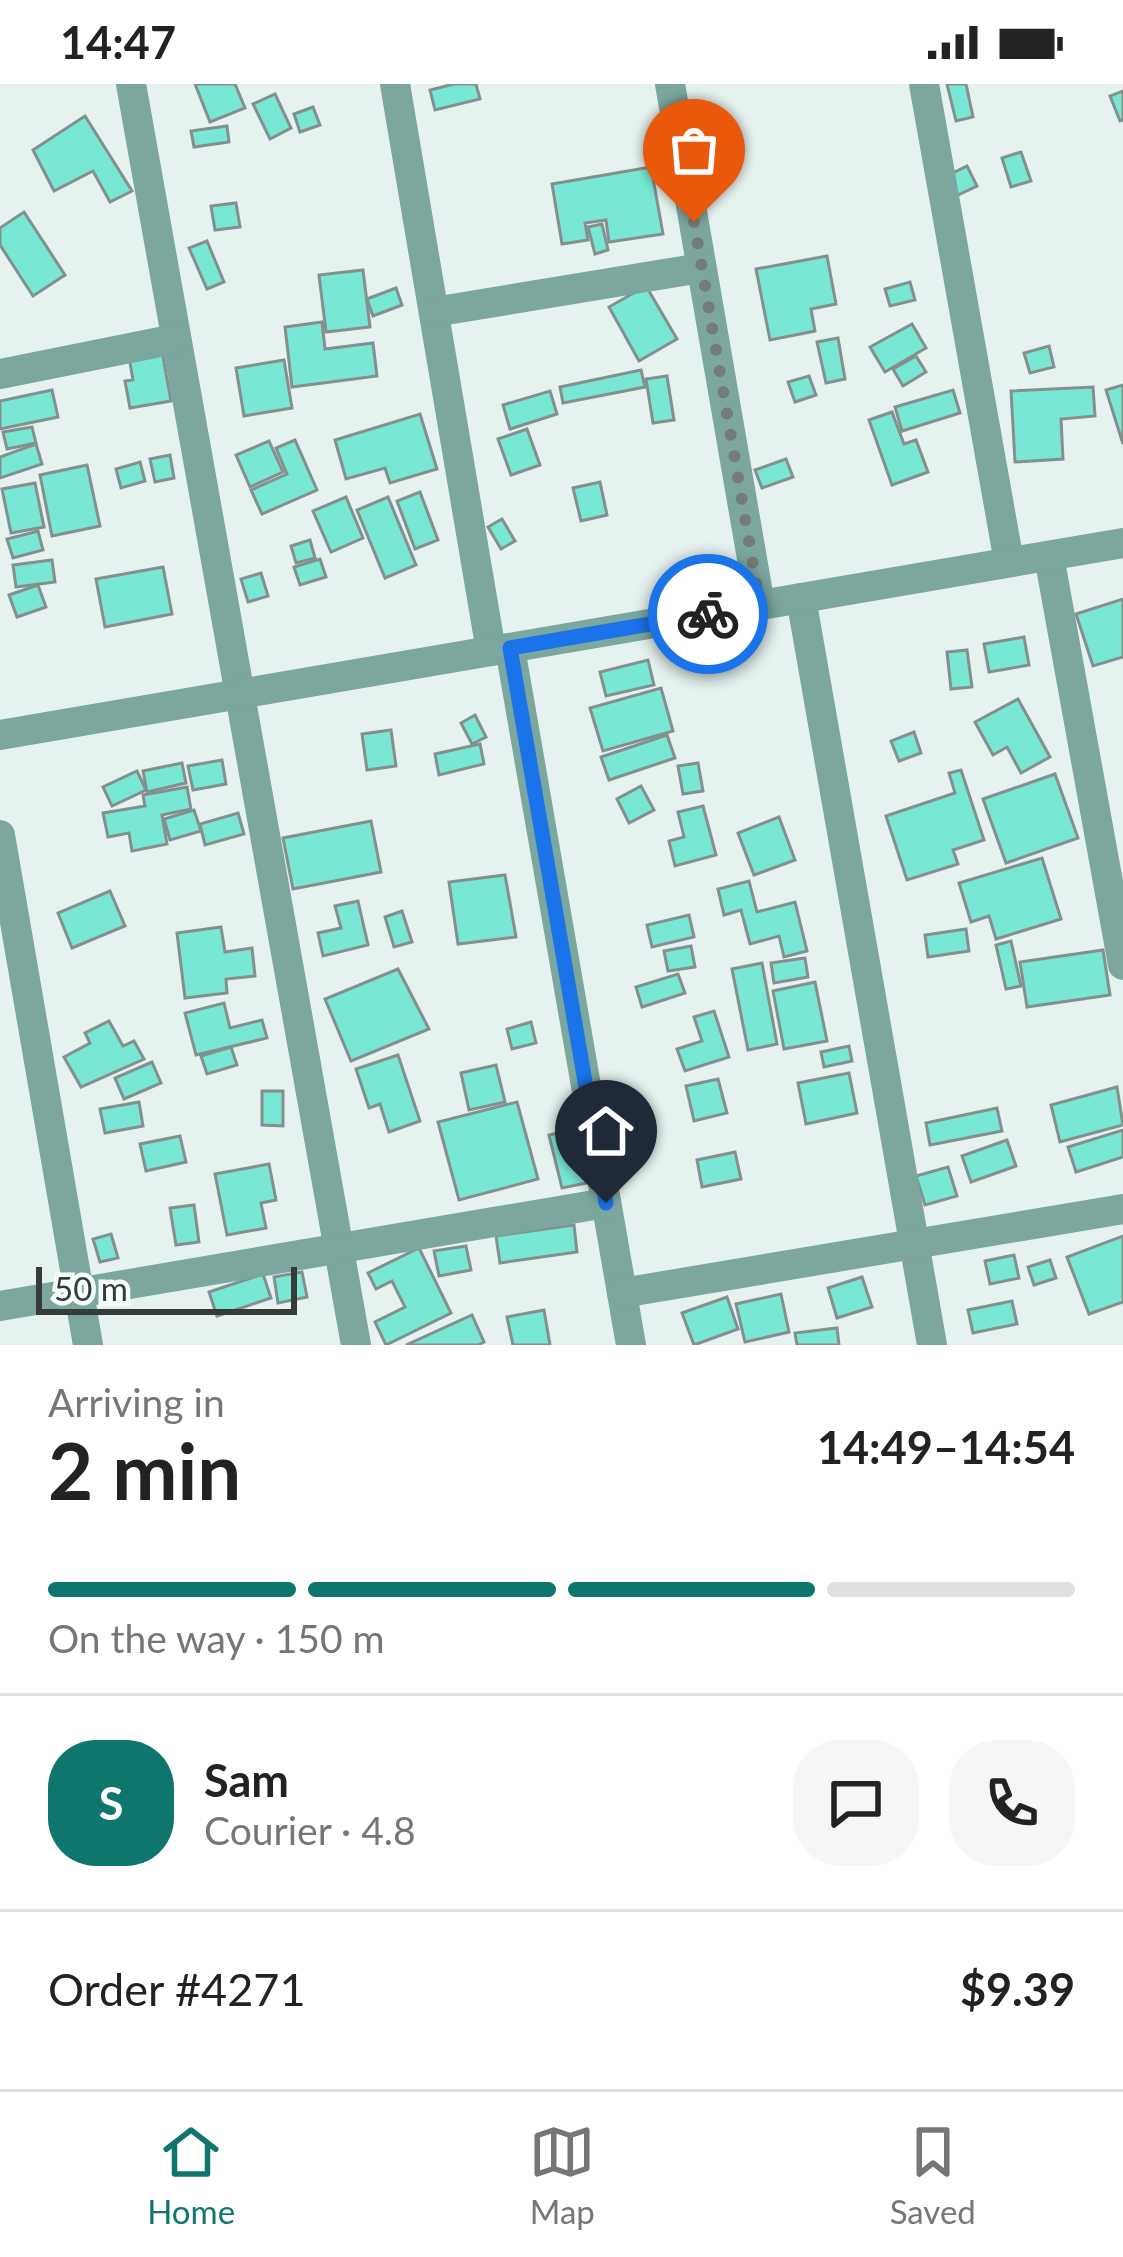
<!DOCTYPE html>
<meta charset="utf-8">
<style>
:root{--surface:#fff;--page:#f6f6f6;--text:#222;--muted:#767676;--line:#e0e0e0;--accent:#0f766e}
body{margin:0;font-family:Lato,sans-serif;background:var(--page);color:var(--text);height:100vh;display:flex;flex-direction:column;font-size:45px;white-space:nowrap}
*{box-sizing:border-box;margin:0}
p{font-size:39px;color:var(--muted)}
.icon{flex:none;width:66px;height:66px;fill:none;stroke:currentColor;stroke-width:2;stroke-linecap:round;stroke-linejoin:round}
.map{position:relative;height:1261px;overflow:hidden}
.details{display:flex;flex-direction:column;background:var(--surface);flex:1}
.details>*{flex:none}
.scale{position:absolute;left:36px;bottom:30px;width:261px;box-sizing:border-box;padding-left:12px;border:6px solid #363b3a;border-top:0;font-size:33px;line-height:42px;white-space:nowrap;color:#363b3a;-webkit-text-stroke:9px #f5fffc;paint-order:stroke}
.pin{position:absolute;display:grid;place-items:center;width:102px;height:102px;color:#fff;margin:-123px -51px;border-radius:50% 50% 50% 0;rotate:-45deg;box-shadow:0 0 12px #0007}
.pin .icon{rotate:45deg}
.courier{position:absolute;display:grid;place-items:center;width:120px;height:120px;margin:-60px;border:9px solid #1a73e8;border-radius:50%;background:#fff;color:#222;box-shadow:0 3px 15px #0007}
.head em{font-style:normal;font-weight:700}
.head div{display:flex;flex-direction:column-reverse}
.head{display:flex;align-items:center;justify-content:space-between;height:204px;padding:0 48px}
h1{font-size:78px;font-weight:700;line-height:90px}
.bar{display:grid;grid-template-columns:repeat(4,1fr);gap:18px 12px;align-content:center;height:144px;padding:0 48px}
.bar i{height:15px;border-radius:9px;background:var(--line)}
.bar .active{background:var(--accent)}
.bar p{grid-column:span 4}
.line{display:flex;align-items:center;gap:30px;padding:0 48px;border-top:3px solid var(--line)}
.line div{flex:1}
.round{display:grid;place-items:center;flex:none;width:126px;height:126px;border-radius:48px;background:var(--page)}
.status{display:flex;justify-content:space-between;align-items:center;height:84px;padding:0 60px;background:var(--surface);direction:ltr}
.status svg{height:33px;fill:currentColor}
.menu{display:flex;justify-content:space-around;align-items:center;height:168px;border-top:3px solid var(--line);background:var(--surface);font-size:33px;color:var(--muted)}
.menu a{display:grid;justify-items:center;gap:6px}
.menu .active{color:var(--accent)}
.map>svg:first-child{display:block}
.building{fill:#78e8d5;stroke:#84908d;stroke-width:3}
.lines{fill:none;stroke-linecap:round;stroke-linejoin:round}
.minor{stroke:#7ba79e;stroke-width:30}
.done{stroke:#747b79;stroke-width:12;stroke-dasharray:0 21.6}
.route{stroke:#1a73e8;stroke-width:15}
</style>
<div class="status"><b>14:47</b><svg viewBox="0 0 49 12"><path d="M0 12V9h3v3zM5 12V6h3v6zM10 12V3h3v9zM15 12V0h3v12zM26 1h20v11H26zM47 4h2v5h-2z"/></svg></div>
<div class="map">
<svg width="1123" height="1261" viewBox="0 0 1123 1261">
<rect width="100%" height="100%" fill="#e6f2ef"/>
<!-- building -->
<g class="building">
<polygon points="195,0 235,0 245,24 210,38"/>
<polygon points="454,0 476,0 480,15 435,26 430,6"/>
<polygon points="947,0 966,0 973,33 956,37"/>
<polygon points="1123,7 1123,36 1120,37 1110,12"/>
<polygon points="275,10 291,44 270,55 253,20"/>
<polygon points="313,23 320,41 300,48 294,30"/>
<polygon points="85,32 132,107 110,118 93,87 54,107 33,66"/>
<polygon points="227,42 229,58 194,63 191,47"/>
<polygon points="1021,68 1031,97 1011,103 1002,74"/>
<polygon points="967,82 977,102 958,111 949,91"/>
<polygon points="651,83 663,150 609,158 606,136 585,139 588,156 562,160 552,100"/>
<polygon points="236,119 240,143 215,146 211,122"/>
<polygon points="24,128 65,191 33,212 0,161 0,144"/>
<polygon points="602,140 608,166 595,170 588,143"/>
<polygon points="207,157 224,198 207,205 189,164"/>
<polygon points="827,172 836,220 811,225 815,247 770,256 756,185"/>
<polygon points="363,186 370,243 326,248 319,191"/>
<polygon points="910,198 915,216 890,222 885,205"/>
<polygon points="646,202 677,255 639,277 609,223"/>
<polygon points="396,204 402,221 373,232 367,215"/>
<polygon points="322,238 325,265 373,259 377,292 292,303 285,243"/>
<polygon points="912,240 926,264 885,288 870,263"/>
<polygon points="838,254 845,295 826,299 817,258"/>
<polygon points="1049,262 1054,283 1030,289 1024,269"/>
<polygon points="162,267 171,317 130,324 125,297 133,296 129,273"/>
<polygon points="916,272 926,288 903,302 893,285"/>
<polygon points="284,276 292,324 244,332 236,284"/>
<polygon points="641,286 645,303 563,319 560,303"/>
<polygon points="667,292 674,336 653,339 646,295"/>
<polygon points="809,292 816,311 795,318 788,298"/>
<polygon points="1123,301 1123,360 1106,306"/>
<polygon points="1093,303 1095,332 1061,335 1063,375 1015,378 1011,307"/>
<polygon points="52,306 58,333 0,345 0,317"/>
<polygon points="953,306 960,329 902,347 895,323"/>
<polygon points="550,307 557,330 510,345 503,321"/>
<polygon points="892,328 904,360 916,356 928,388 892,401 869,336"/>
<polygon points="420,330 437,385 390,399 385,384 346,395 335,356"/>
<polygon points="32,343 36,359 7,365 3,348"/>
<polygon points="527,345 540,381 511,391 498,355"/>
<polygon points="295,356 317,406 262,430 251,406 287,390 276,364"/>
<polygon points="269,357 283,388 250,403 236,371"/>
<polygon points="36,360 42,380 0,394 0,373"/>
<polygon points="170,371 174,394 155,398 150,375"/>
<polygon points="786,375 793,393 762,404 755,386"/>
<polygon points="140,378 145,397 121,404 116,385"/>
<polygon points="87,381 100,442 52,452 40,391"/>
<polygon points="600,398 607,431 581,437 573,404"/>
<polygon points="35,399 44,443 11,449 2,405"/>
<polygon points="420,408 438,456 415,465 397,417"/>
<polygon points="346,413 363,454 331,468 313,427"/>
<polygon points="388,413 416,481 385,494 357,426"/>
<polygon points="502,435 515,457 501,465 488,443"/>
<polygon points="38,447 43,466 13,474 7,455"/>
<polygon points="310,456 315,474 296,479 291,462"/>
<polygon points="320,475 326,493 300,501 294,483"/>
<polygon points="52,476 55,498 16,503 13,481"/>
<polygon points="163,483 172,530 105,543 96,495"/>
<polygon points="261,489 268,512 248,518 241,495"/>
<polygon points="38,501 46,523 17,533 9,511"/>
<polygon points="1123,515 1123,573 1093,582 1076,530"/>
<polygon points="1024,553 1029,581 989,588 984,560"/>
<polygon points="967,566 972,603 951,605 947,568"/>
<polygon points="648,576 654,601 606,612 600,588"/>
<polygon points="661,604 673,647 603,667 590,624"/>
<polygon points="1018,615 1050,673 1021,689 1007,663 993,671 975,638"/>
<polygon points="475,631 486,653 472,660 461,639"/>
<polygon points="391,646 396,682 367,686 362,650"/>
<polygon points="914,648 921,669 899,677 891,657"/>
<polygon points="667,651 675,674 609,696 601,673"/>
<polygon points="480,660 484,680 439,691 435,670"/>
<polygon points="222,676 226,700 193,706 188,682"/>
<polygon points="182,679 186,699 147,708 143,687"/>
<polygon points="698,679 703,707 683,710 678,682"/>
<polygon points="961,686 984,756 953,766 958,780 907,796 886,732 955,709 949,689"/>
<polygon points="137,687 146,706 112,722 103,703"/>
<polygon points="1055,690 1078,754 1006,779 983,715"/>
<polygon points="641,702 654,726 629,739 617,715"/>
<polygon points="187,703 191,725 162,731 167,760 132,767 129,749 108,753 103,729 145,722 143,711"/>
<polygon points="703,722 716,771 675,782 669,757 684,753 678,728"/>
<polygon points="194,726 201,747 170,756 164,735"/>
<polygon points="238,729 244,750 205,761 200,740"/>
<polygon points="779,733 795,776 754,791 738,749"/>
<polygon points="371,737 381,788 293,805 283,754"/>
<polygon points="1042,774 1061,835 996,855 989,832 971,838 959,799"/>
<polygon points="505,791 516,853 458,860 449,798"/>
<polygon points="749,797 757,828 795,818 807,867 784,873 779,852 750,860 741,826 724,831 718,805"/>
<polygon points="110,807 125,842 72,864 58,829"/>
<polygon points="358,817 368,861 323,872 318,849 341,844 335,822"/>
<polygon points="402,827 412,858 394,863 385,833"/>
<polygon points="689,831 694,853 652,863 647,841"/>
<polygon points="221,843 225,868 252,864 255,892 226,895 227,909 185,914 177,849"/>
<polygon points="966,845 969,867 928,873 925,851"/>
<polygon points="1011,857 1021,902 1006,905 996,861"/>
<polygon points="691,862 695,883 668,887 664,867"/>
<polygon points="1103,866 1110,911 1027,923 1020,878"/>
<polygon points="805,874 808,893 774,899 771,879"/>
<polygon points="762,879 777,960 748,966 732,885"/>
<polygon points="398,885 429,945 351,977 325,915"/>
<polygon points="678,890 685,909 642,923 636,903"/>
<polygon points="815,898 827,957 784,965 773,907"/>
<polygon points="224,919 230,944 262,936 267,954 196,971 185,929"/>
<polygon points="714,927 729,973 685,987 677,965 702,957 694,933"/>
<polygon points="109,937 123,962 134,957 144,975 81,1003 64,973 90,959 85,949"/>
<polygon points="531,938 536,959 512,965 507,945"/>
<polygon points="849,962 852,977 824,983 821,968"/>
<polygon points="231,963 237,981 207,990 201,972"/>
<polygon points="398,971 420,1037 389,1048 380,1020 369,1024 356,985"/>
<polygon points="152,978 161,999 124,1015 115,994"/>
<polygon points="496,981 505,1018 469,1026 461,989"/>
<polygon points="849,989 857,1029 806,1040 798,999"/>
<polygon points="718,995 727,1029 694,1037 686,1002"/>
<polygon points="1117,1003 1123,1041 1060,1058 1051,1021"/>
<polygon points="262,1007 283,1007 283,1042 262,1041"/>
<polygon points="139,1018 143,1042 105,1049 100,1025"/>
<polygon points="517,1018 538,1095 459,1116 438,1038"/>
<polygon points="997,1024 1002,1047 930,1061 926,1039"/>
<polygon points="578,1044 591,1098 562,1104 549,1051"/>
<polygon points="1123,1046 1123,1073 1076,1088 1068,1063"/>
<polygon points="180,1052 186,1078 146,1087 140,1060"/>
<polygon points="1007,1056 1016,1082 971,1098 962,1072"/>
<polygon points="735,1068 741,1095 702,1103 697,1076"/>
<polygon points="269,1080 276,1116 261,1119 266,1144 227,1151 215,1090"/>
<polygon points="948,1083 957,1112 925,1121 916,1092"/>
<polygon points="194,1121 199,1158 176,1161 170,1124"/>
<polygon points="574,1141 577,1168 500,1179 496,1152"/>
<polygon points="111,1150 118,1174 100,1178 93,1155"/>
<polygon points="1123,1152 1123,1218 1089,1230 1067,1173"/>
<polygon points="466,1162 471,1186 439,1192 434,1167"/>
<polygon points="419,1164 451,1229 386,1261 375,1238 405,1223 392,1197 376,1205 368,1189"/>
<polygon points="1014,1171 1019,1194 990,1200 985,1177"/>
<polygon points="1050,1176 1056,1194 1034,1201 1028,1183"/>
<polygon points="302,1188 307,1213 278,1219 274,1193"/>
<polygon points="263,1190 271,1214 217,1232 209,1208"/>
<polygon points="862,1193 872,1223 837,1234 828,1204"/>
<polygon points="781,1210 789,1248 745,1258 736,1220"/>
<polygon points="727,1213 738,1245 694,1261 682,1229"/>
<polygon points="1012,1217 1017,1240 973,1249 968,1226"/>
<polygon points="544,1226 550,1261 513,1261 507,1233"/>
<polygon points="472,1231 484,1258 478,1261 406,1261"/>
<polygon points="837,1244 839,1261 797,1261 795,1249"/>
</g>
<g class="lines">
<!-- minor -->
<g class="minor">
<polyline points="131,0 356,1261"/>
<polyline points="395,0 491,567"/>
<polyline points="670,0 760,521"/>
<polyline points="924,0 1009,478"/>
<polyline points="434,228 701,184"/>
<polyline points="0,290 175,255"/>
<polyline points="1049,472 1123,881"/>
<polyline points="801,514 932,1261"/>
<polyline points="510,564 631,1261"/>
<polyline points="0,651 1123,459"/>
<polyline points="0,751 88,1261"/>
<polyline points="622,1209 1123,1125"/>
<polyline points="0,1222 606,1119"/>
</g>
</g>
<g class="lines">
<!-- done -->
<polyline class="done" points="694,138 760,521 708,530"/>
<!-- route -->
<polyline class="route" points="606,1119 510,564 708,530"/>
</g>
</svg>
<div class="scale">50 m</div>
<div class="pin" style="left:694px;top:138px;background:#ea580c"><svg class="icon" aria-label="bag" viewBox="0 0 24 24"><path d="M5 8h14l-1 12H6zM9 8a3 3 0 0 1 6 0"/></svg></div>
<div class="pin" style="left:606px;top:1119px;background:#1f2937"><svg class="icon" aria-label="home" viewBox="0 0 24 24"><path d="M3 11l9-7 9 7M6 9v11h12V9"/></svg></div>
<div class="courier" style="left:708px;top:530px"><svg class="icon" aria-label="bike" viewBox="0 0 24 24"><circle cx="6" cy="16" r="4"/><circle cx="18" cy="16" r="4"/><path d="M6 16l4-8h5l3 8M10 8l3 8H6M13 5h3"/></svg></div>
</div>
<section class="details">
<div class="head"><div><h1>2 min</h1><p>Arriving in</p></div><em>14:49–14:54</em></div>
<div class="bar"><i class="active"></i><i class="active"></i><i class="active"></i><i></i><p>On the way · 150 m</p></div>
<div class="line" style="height:216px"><b class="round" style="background:var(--accent);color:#fff">S</b><div><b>Sam</b><p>Courier · 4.8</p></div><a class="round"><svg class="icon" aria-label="chat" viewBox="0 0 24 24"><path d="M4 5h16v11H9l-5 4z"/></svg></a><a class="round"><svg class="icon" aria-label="phone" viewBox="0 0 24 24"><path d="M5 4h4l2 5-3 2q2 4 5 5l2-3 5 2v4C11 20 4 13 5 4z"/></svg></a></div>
<div class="line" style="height:156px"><div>Order #4271</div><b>$9.39</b></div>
</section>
<nav class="menu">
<a class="active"><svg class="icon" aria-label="home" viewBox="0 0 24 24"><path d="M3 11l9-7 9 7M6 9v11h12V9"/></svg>Home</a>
<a><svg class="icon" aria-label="map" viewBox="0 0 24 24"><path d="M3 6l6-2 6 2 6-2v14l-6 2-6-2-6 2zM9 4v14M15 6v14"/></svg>Map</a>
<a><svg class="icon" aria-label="saved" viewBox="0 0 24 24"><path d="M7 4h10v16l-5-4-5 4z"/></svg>Saved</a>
</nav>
